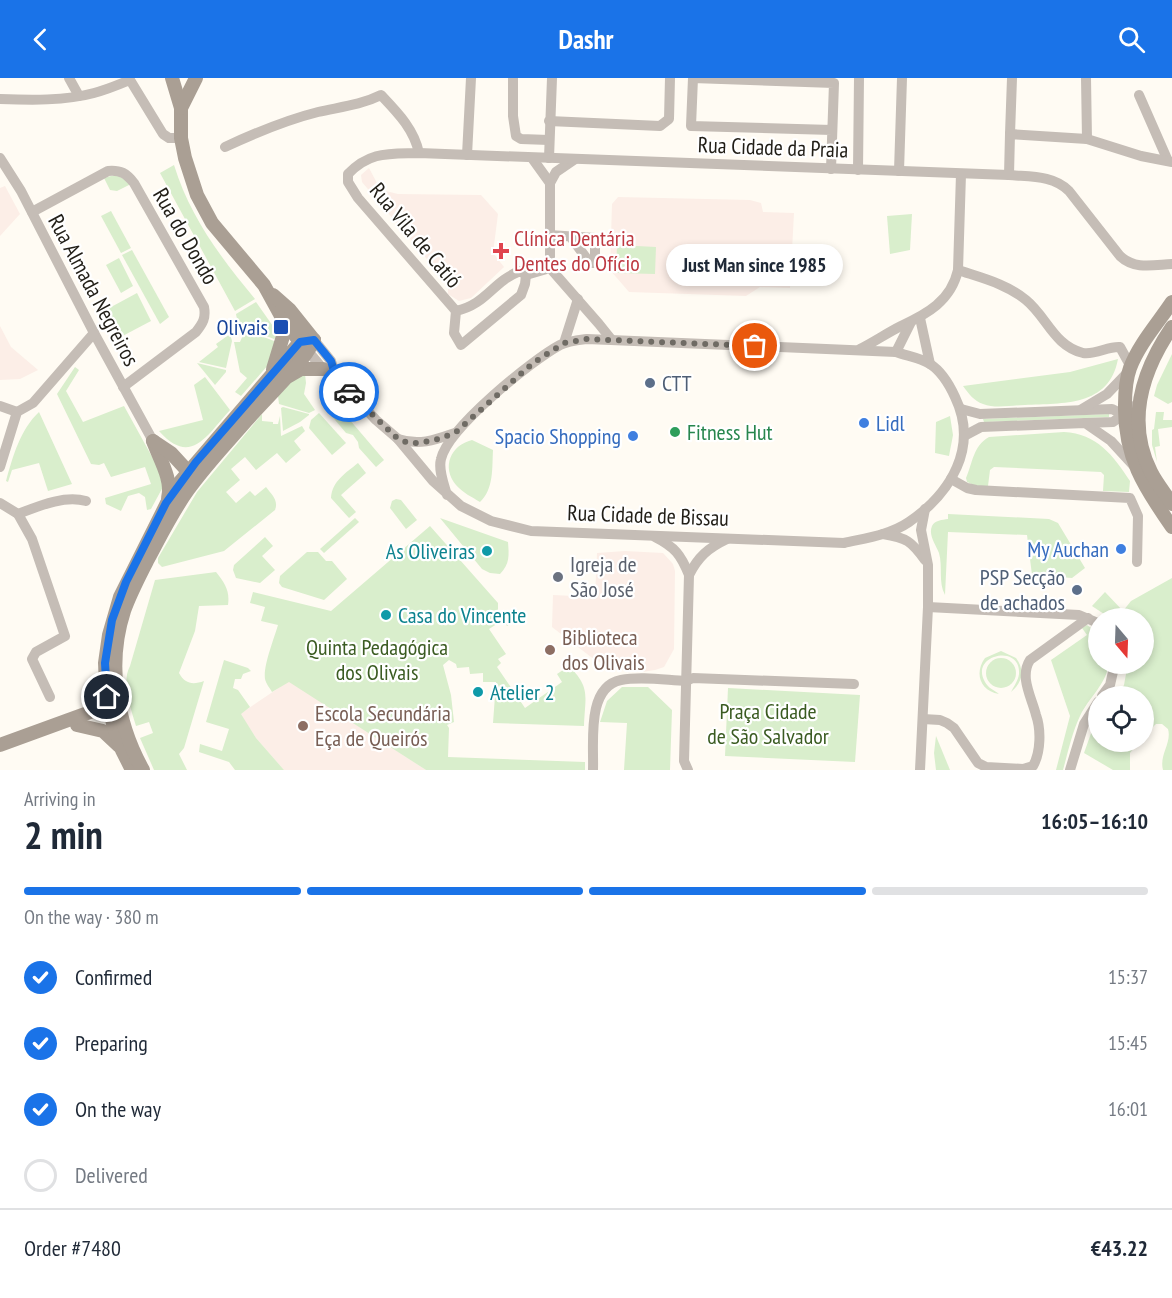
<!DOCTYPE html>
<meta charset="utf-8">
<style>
:root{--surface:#fff;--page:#f6f6f7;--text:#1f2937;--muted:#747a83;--line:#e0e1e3;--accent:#1a73e8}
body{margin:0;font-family:"PT Sans Narrow",sans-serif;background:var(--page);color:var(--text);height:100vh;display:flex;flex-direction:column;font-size:22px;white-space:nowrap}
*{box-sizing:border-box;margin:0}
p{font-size:20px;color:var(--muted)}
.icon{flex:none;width:33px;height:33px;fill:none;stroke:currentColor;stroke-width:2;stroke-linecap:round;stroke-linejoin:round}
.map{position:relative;height:692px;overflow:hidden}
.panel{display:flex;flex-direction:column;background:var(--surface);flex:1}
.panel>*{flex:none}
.needle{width:39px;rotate:161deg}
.tools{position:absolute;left:1088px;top:530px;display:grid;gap:12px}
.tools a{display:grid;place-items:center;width:66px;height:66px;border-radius:50%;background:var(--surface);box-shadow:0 3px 9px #0003;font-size:30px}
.pin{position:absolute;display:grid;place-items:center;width:51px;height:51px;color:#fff;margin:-26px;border:3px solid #fff;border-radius:50%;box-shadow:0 2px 6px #0007}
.courier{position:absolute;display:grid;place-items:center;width:60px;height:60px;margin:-30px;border:4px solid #1a73e8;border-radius:50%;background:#fff;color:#222;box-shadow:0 2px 8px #0007}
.bubble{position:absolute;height:42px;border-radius:21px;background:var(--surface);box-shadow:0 3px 9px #0003;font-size:20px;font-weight:700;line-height:42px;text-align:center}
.headline em{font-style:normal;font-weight:700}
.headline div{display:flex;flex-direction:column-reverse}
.headline{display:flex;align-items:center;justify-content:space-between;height:102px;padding:0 24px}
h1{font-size:39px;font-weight:700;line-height:45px}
.bar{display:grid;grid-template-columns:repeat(4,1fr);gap:9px 6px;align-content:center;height:72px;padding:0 24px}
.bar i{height:8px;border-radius:4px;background:var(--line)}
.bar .on{background:var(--accent)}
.bar p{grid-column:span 4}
.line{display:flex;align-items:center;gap:15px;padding:0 24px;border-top:2px solid var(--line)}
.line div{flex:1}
ol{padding:0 24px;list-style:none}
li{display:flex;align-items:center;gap:18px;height:66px}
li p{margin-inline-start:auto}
li .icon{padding:6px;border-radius:50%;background:var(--accent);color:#fff;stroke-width:4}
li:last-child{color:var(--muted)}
li i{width:33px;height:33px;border:3px solid var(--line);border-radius:50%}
header{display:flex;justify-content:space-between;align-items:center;height:78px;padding:0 24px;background:var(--accent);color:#fff;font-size:27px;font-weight:700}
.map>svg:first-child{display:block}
.education{fill:#fceee7}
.green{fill:#d9eecc}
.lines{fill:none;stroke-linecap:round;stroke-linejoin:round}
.street{stroke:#c5bdb6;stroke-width:10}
.secondary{stroke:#aa9f94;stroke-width:14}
.done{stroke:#6f6b64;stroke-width:6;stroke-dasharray:0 10.8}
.route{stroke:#1a73e8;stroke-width:8}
.health-dot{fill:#e0444e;stroke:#fff;stroke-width:2}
.transit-dot{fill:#1a4fb4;stroke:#fff;stroke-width:2}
.service-dot{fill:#5c6f8a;stroke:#fff;stroke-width:2}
.shop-dot{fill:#3f7fe0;stroke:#fff;stroke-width:2}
.leisure-dot{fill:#2e9e5b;stroke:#fff;stroke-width:2}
.culture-dot{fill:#0f9aa8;stroke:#fff;stroke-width:2}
.worship-dot{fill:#6b7280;stroke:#fff;stroke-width:2}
.education-dot{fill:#8d6e63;stroke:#fff;stroke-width:2}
.labels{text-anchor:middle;stroke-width:4.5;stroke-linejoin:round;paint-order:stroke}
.street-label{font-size:22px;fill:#211e17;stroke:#fff}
.health-label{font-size:22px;fill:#be3a42;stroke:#fff;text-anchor:start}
.transit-label{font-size:22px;fill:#164399;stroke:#fff;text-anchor:end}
.service-label{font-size:22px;fill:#4e5e75;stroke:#fff;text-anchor:start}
.shop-label{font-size:22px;fill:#366cbe;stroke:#fff;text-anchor:end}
.leisure-label{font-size:22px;fill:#27864d;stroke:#fff;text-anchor:start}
.culture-label{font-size:22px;fill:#0d838f;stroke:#fff;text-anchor:start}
.worship-label{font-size:22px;fill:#5b616d;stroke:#fff;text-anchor:start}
.education-label{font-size:22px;fill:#785e54;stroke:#fff;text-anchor:start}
.park-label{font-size:22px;fill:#3a5b21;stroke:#fff}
</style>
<header><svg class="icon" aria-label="back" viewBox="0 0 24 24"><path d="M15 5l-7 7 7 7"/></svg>Dashr<svg class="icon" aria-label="search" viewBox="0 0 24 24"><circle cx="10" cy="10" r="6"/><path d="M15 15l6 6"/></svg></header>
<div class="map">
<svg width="1172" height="692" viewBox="0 0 1172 692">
<rect width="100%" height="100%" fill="#fffbf3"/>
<!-- education -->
<g class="education">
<polygon points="369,90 378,107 386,113 398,116 481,117 498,136 493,175 504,189 471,220 459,223 448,216 448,206 362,104 361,97"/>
<polygon points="5,108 20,136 0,158 0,110"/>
<polygon points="618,119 750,122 761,125 763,134 794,135 790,210 760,209 746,218 629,214 610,192 612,126"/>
<polygon points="0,248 11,269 38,292 20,301 0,302"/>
<polygon points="625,473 663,475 673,486 675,493 674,571 664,589 655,592 642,594 611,591 591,579 552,549 553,517 595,519 597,475"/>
<polygon points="289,603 302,611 426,692 284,692 256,660 240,636"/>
</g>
<!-- green -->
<g class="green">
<path d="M174 87C190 139 221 180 255 221L235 233 160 95Z"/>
<polygon points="111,98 119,98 131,106 117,113 110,112 104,100"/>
<polygon points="111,133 131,170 121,175 101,138"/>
<polygon points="912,136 910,172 890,176 887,138"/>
<polygon points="617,167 656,169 655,196 616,195"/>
<polygon points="132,172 169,239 160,246 122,177"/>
<polygon points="119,180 133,208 121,215 106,187"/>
<polygon points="137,215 151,243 115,262 100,235"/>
<polygon points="256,224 275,251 276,260 274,261 238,247 236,236"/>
<polygon points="238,249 274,263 275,266 269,286 241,318 235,314 247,300 240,294 234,264 240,264 243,257 236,251"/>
<polygon points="230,256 232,263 226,290 199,284 218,269 216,266"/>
<polygon points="1172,276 1172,324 1168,326 1154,318 1157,307"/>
<path d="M1118 281C1109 329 1063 325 1025 327 1012 327 996 331 983 326 974 323 969 316 963 308L1070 294Z"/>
<polygon points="197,285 226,292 226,294 215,307"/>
<polygon points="75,289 79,292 66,313 83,344 124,328 161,395 164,407 151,431 147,432 145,419 139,415 128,418 121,433 106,426 105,420 151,406 145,389 111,399 104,385 99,387 91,386 57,316"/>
<polygon points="305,296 306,305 304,316 315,332 309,335 279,326 278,318 294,301"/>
<path d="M205 299 230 332C207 357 191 389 159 353L203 342 194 307Z"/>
<polygon points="337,319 349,341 384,382 376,389 359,370 358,364 353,357 346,355 325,330"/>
<polygon points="283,329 309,336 309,337 300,344 283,353 281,330"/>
<path d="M39 334 72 406 48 413 39 385 12 392 8 404 6 403C13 378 20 352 39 334Z"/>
<polygon points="1156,334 1164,334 1163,342 1172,342 1172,349 1158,351 1160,368 1155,369 1157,384 1152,367 1152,352 1154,351"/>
<polygon points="319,335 346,365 332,377 309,350 311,342"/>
<path d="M262 336V343L273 344V346H278L280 338 281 358 302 348 305 353 294 363 301 372 286 385 277 375 256 392 245 379 231 391 240 402 226 414 236 425 250 413 255 418 266 409C271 416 279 422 275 432L224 473 162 489 158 485V480L197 414Z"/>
<polygon points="1109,336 1109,339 984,344 983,341"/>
<polygon points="950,338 953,357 949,378 935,375 936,344"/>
<path d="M1064 354C1097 356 1113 377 1130 403L1129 414 1103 413 1104 397 1101 394 994 389 990 392 988 408H976L967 404 966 400C973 384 973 368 989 359Z"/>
<path d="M472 362 493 372C492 390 494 411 480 424 472 419 463 415 456 407 441 389 451 367 472 362Z"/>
<path d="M358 385 366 395 341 417 356 434 349 440 331 420C332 403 346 395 358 385Z"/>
<polygon points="396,421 401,422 417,442 406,451 390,430 392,423"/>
<path d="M948 436 1049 441 1058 445 1085 490 1072 500 1032 497 1027 457 948 454 945 517C938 504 943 489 939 475 936 467 928 457 932 448 935 442 942 442 948 441Z"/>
<polygon points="355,440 359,444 324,475 320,471"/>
<path d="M440 440 508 464C509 477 510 486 500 496L490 495 482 491Z"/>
<path d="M430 448 498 525V535L510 536 517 541 507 548 503 542 489 551 506 576 498 581 501 585 497 589 525 630 562 604 557 596 569 588C591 610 585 618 584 648L493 645 496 604H483V595L470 596 469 589 457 590 456 586 449 582 443 587 451 617 454 644 447 647 449 650 448 679 585 684V692H426L289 604 272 614C270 610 266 606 265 601 263 588 274 561 278 547L261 543 265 529 250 525 253 514 331 533Z"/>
<polygon points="265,459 273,468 262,478 275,492 260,505 236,500 233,492 234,487"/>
<polygon points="307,474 318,474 326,483 332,483 347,501 324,522 282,509 279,505 280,498"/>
<path d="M216 494C225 505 230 513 228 527L199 528 195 553 179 595C185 606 193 607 204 603L184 670 179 676 187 692H154L140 660 153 655 149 644 136 648C131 631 121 604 130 588L155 502Z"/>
<path d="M1172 500V692H1163C1159 677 1172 665 1168 651L1162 646H1156L1143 658V618H1118L1124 607 1128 585H1143V540H1110L1092 528 1105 514 1123 533 1131 523Z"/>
<path d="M1087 547 1098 555V585H1109C1106 607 1089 619 1080 638 1072 655 1068 674 1063 692H1056L1070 638 1051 582 1087 557 1082 550Z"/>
<path d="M1001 573 1016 580C1025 592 1023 604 1011 614 1014 608 1018 603 1019 596 1021 565 969 577 985 604 988 610 994 612 999 616 980 613 974 595 985 580Z"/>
<circle cx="1001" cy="595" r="15"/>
<polygon points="224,582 248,590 251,593 243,596 241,601 235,601 233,610 238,612 250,629 241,636 256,660 284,692 235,692 229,684 199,674 200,666 222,673 229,651 206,644"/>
<polygon points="622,609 648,609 672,632 670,692 624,692 627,645 600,644 607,623"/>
<polygon points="728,610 860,617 855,684 725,678"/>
<polygon points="1094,647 1098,650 1098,663 1113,663 1118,667 1123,663 1139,663 1130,675 1130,692 1113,692 1084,675"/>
<polygon points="936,658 950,692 936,692 934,675"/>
</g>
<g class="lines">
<!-- street -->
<g class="street">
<polyline points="69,0 79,18"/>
<polyline points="513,0 513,38 516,58 521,61 549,62"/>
<polyline points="1086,0 1087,61"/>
<polyline points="1139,17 1168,83"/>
<path d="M0 21C30 22 65 23 94 15 106 12 118 7 130 2L163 56 169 60H181"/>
<polyline points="549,43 660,48 669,41 670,0"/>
<polyline points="1010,56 1012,0"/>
<path d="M225 69C255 55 286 42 318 34 340 29 361 27 381 17 398 35 414 51 419 75"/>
<polyline points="467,77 471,0"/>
<polyline points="0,80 21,113 94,255 153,363"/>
<polyline points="532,80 550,105"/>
<polyline points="549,80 552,0"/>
<polyline points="575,81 556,94 550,105 550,190 599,246 611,261"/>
<polyline points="831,91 834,5 693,0 691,48 832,52"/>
<polyline points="858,92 859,0"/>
<polyline points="899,93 902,0"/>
<polyline points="1009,97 1010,56 1087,61 1141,78 1172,84"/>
<path d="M32 134 108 93C121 92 126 95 134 105L204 229C206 240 203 245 196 254L123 309"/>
<polyline points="549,157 595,160 595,185 590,185 570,158"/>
<path d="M958 192C982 200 1007 206 1026 222 1047 239 1054 268 1083 275 1096 277 1108 268 1120 269L1131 289"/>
<path d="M520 193 526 197 525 206 521 217 461 267 454 255 456 233C487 226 492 204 520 193Z"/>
<polyline points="526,197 550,190"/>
<path d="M456 233 358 120 348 104V96C370 73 389 76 419 75L1009 97C1030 99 1053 97 1069 113L1120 178C1135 192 1153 187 1172 186"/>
<polyline points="920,240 930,286"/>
<polyline points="314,262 331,283 336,299"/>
<polyline points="564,265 578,221"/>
<path d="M303 267 323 291 336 299 376 342 398 361 433 403 461 428 491 443 531 453 844 465C866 460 890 457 909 444 951 415 979 369 955 319 950 308 941 293 930 286 921 280 907 278 896 274L587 261C579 262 568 263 560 267 532 282 448 350 441 381 438 392 444 406 447 417"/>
<path d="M860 271C874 264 887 255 901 248 927 236 951 223 958 192L961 96"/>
<polyline points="896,274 911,244"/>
<polyline points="0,328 17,334"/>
<polyline points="961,331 980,336 1112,331 1130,340"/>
<polyline points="1082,331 1107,316 1130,292"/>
<polyline points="1085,345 1113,344 1140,324"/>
<polyline points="964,358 981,349 1085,345 1111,363 1134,388"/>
<path d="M398 361C419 368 435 362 455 355"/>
<polyline points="0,389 17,334 33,325 94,255"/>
<polyline points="951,401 967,410 976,412 1130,420 1138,438 1137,484"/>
<polyline points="0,425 18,436 32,461 65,558 36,574 32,581 50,619"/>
<path d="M18 436C39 428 64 417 86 423"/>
<path d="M883 456C907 460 911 463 925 482"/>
<path d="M655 459C675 469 681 477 689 497L684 683 688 692"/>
<path d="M689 497C698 479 708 470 727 461"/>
<polyline points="928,529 1079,537 1098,545"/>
<polyline points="1102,618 1110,607 1115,585"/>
<path d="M923 641 940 642 947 645 954 650 978 685 986 689 1023 691 1033 688C1041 674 1041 651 1036 637 1032 620 1019 599 1030 582L1088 540"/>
<path d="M593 692C594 665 586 609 621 602 641 598 665 602 686 603L693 600 854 606"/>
<polyline points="920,692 928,529 928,487 921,452 925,431"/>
<polyline points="1070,692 1084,646 1098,624"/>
</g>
<!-- secondary -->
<g class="secondary">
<polyline points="172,0 181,30 181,60 185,80 197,117 212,145 264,207 281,238 300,264"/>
<polyline points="181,30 196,0"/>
<polyline points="273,217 290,232 314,262"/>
<path d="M1172 224C1158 245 1139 266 1130 290 1126 301 1125 315 1125 327 1124 378 1144 409 1172 449"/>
<path d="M1172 249C1142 293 1126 344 1151 394 1157 406 1165 415 1172 426"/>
<polyline points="273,291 284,255 281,240"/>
<polyline points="289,298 301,291 323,291"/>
<path d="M153 363C159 380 173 402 168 420"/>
<polyline points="153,363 171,375 194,400"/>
<polyline points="77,647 103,653 119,668"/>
<polyline points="0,667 104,629 115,630"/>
<polyline points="132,692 122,672 113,646 106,607 105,585 109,557 120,519 167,425 179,405 300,264 314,262"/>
<path d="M143 692C116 644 107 585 124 533 130 516 139 499 147 483 160 459 172 434 188 412 206 387 227 365 247 342 266 320 303 286 314 262"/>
</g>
</g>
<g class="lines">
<!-- done -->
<polyline class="done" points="349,314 398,361 409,365 418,365 435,362 455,355 533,285 564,265 587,261 755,268"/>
<!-- route -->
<polyline class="route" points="107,619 105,585 112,542 126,504 166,425 196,384 300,264 314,262 331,283 336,299 349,314"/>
</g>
<!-- markers -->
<path class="health-dot" d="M498 164h6v6h6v6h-6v6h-6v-6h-6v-6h6z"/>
<rect class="transit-dot" x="273" y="241" width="16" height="16" rx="3"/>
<g class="service-dot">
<circle cx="650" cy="305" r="6"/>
<circle cx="1077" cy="512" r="6"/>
</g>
<g class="shop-dot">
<circle cx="864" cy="345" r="6"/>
<circle cx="633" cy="358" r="6"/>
<circle cx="1121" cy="471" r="6"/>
</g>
<circle class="leisure-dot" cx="675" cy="354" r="6"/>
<g class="culture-dot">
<circle cx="487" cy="473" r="6"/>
<circle cx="386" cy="537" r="6"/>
<circle cx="478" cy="614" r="6"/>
</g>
<circle class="worship-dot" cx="558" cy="499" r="6"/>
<g class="education-dot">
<circle cx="550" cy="572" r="6"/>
<circle cx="303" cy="648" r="6"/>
</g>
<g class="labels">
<!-- street labels -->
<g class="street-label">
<text transform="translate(773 69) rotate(2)" y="8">Rua Cidade da Praia</text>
<text transform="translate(416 157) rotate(50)" y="8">Rua Vila de Catió</text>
<text transform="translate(186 158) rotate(60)" y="8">Rua do Dondo</text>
<text transform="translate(94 212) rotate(62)" y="8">Rua Almada Negreiros</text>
<text transform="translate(648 437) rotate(2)" y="8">Rua Cidade de Bissau</text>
</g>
<!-- health labels -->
<g class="health-label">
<text x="514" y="168">Clínica Dentária<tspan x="514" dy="25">Dentes do Ofício</tspan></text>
</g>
<!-- transit labels -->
<g class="transit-label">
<text x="268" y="257">Olivais</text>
</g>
<!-- service labels -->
<g class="service-label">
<text x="662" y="313">CTT</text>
<text x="1065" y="507" text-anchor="end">PSP Secção<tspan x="1065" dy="25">de achados</tspan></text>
</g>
<!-- shop labels -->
<g class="shop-label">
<text x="876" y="353" text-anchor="start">Lidl</text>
<text x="621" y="366">Spacio Shopping</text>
<text x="1109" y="479">My Auchan</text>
</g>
<!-- leisure labels -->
<g class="leisure-label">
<text x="687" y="362">Fitness Hut</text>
</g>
<!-- culture labels -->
<g class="culture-label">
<text x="475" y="481" text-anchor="end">As Oliveiras</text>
<text x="398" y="545">Casa do Vincente</text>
<text x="490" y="622">Atelier 2</text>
</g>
<!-- worship labels -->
<g class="worship-label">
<text x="570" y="494">Igreja de<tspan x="570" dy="25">São José</tspan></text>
</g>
<!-- education labels -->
<g class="education-label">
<text x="562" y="567">Biblioteca<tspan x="562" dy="25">dos Olivais</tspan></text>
<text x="315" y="643">Escola Secundária<tspan x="315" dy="25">Eça de Queirós</tspan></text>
</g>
<!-- park labels -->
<g class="park-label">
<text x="377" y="577">Quinta Pedagógica<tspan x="377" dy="25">dos Olivais</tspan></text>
<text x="768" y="641">Praça Cidade<tspan x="768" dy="25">de São Salvador</tspan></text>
</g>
</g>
</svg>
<div class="tools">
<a><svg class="needle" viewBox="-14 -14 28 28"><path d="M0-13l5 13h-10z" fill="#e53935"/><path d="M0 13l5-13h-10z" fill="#747a83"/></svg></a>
<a><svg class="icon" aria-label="locate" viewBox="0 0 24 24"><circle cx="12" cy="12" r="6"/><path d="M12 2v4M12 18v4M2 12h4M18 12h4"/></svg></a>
</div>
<div class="pin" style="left:755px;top:268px;background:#ea580c"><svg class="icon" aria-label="bag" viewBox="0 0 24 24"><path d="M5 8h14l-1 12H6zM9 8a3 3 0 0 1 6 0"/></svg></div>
<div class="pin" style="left:107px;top:619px;background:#1f2937"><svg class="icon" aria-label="home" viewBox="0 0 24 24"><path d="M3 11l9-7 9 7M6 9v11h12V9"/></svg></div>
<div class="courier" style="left:349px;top:314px"><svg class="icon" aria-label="car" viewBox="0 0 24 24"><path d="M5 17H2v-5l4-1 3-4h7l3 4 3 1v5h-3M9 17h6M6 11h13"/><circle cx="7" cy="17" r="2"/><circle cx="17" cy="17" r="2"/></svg></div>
<div class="bubble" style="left:666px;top:166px;width:177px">Just Man since 1985</div>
</div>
<section class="panel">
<div class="headline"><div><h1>2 min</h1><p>Arriving in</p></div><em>16:05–16:10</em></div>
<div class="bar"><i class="on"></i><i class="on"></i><i class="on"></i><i></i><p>On the way · 380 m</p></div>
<ol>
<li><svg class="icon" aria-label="check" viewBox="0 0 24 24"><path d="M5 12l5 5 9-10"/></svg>Confirmed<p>15:37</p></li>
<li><svg class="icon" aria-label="check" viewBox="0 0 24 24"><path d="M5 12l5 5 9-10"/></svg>Preparing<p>15:45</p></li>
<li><svg class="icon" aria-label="check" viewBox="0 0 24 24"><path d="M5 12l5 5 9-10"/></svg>On the way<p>16:01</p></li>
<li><i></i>Delivered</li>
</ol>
<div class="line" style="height:78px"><div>Order #7480</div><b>€43.22</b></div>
</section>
